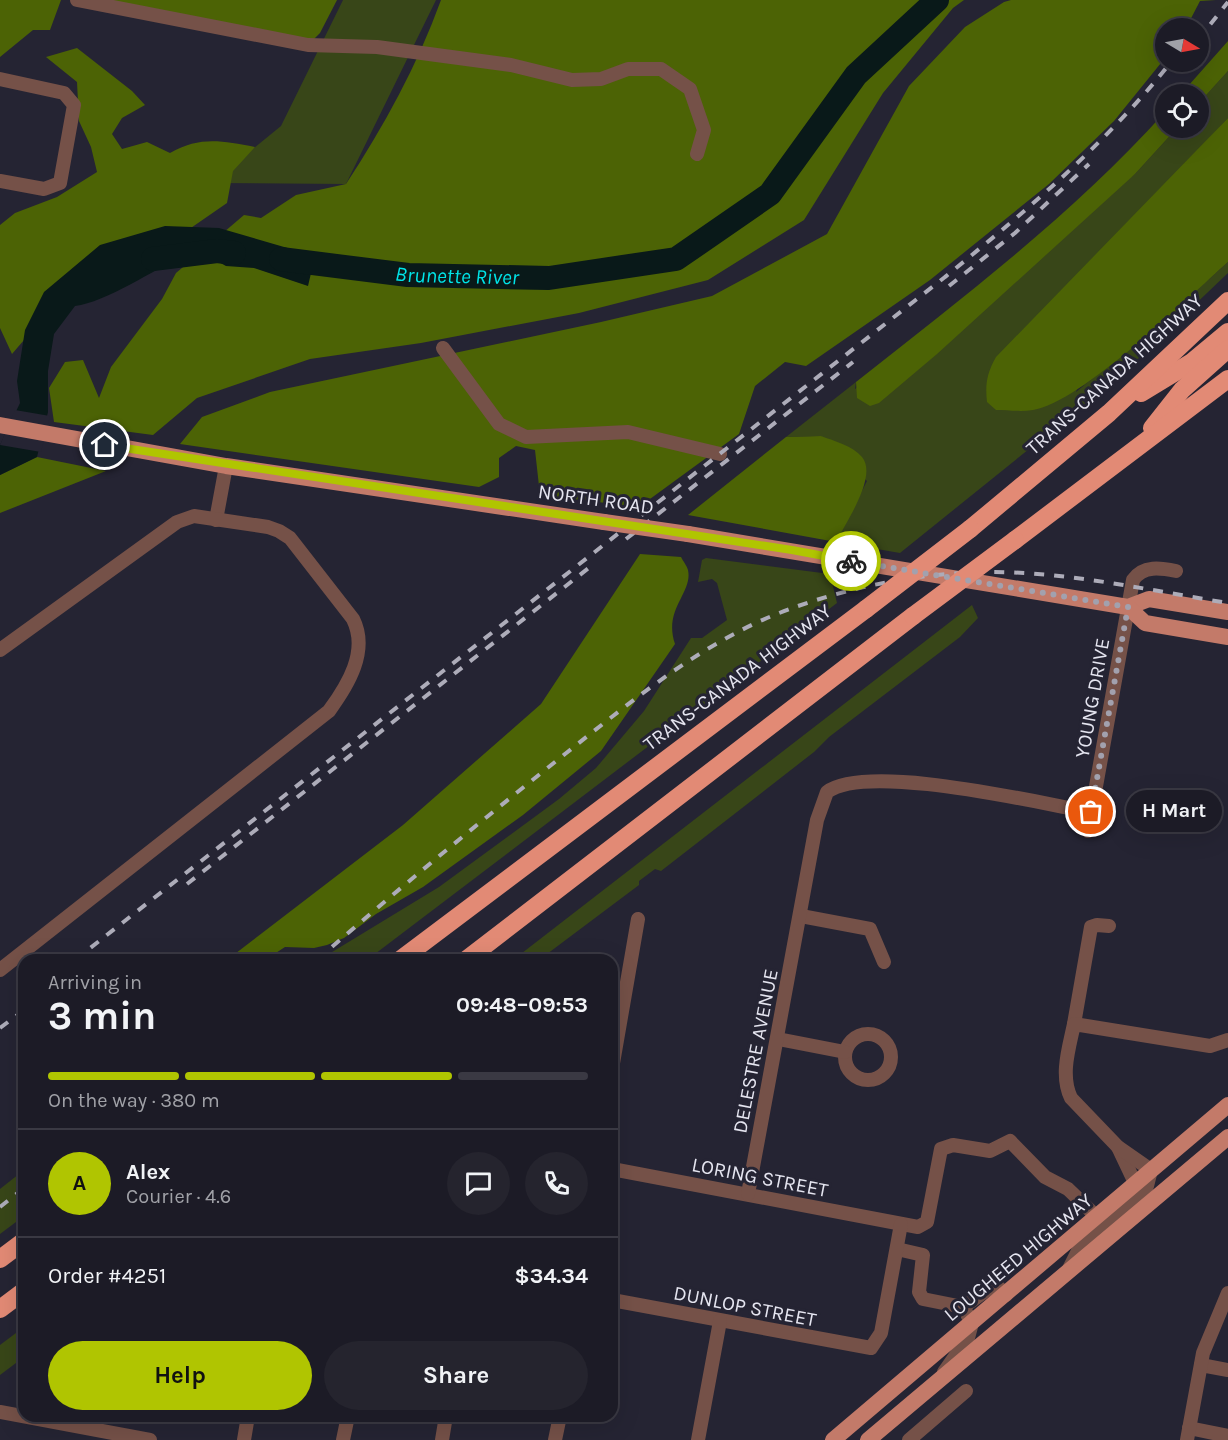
<!DOCTYPE html>
<meta charset="utf-8">
<style>
:root{--surface:#1c1b26;--page:#25242e;--text:#f1f3f6;--muted:#a0a1a7;--line:#3a3943;--accent:#b0c501}
body{margin:0;font-family:Karla,sans-serif;background:var(--page);color:var(--text);height:100vh;display:flex;flex-direction:column;font-size:22px;white-space:nowrap}
*{box-sizing:border-box;margin:0}
p{font-size:20px;color:var(--muted)}
.icon{flex:none;width:33px;height:33px;fill:none;stroke:currentColor;stroke-width:2;stroke-linecap:round;stroke-linejoin:round}
.map{position:relative;flex:1;overflow:hidden}
.sheet{position:absolute;left:18px;top:954px;width:600px;height:468px;display:flex;flex-direction:column;background:var(--surface);border-radius:18px;box-shadow:0 6px 24px #0002,0 0 0 2px var(--line)}
.sheet>*{flex:none}
.needle{width:39px;rotate:100deg}
.tools{position:absolute;left:1155px;top:18px;display:grid;gap:12px}
.tools a{display:grid;place-items:center;width:54px;height:54px;border-radius:50%;background:var(--surface);box-shadow:0 6px 24px #0002,0 0 0 2px var(--line);font-size:30px}
.pin{position:absolute;display:grid;place-items:center;width:51px;height:51px;color:#fff;margin:-26px;border:3px solid #fff;border-radius:50%;box-shadow:0 2px 6px #0007}
.courier{position:absolute;display:grid;place-items:center;width:60px;height:60px;margin:-30px;border:4px solid #b0c501;border-radius:50%;background:#fff;color:#222;box-shadow:0 2px 8px #0007}
.bubble{position:absolute;height:42px;border-radius:21px;background:var(--surface);box-shadow:0 6px 24px #0002,0 0 0 2px var(--line);font-size:20px;font-weight:700;line-height:42px;text-align:center}
.summary em{font-style:normal;font-weight:700}
.summary div{display:flex;flex-direction:column-reverse}
.summary{display:flex;align-items:center;justify-content:space-between;height:102px;padding:0 30px}
h1{font-size:39px;font-weight:700;line-height:45px}
.bar{display:grid;grid-template-columns:repeat(4,1fr);gap:9px 6px;align-content:center;height:72px;padding:0 30px}
.bar i{height:8px;border-radius:4px;background:var(--line)}
.bar .active{background:var(--accent)}
.bar p{grid-column:span 4}
.line{display:flex;align-items:center;gap:15px;padding:0 30px;border-top:2px solid var(--line)}
.line div{flex:1}
.round{display:grid;place-items:center;flex:none;width:63px;height:63px;border-radius:32px;background:var(--page)}
.button{display:flex;gap:12px;margin-top:auto;padding:12px 30px}
.button a{flex:1;height:69px;border-radius:36px;background:var(--accent);color:#111;font-size:24px;font-weight:700;line-height:69px;text-align:center}
.button a+a{background:var(--page);color:var(--text)}
.map>svg:first-child{display:block}
.green{fill:#384618}
.forest{fill:#4c6305}
.water{fill:#091919}
.pier{fill:#252433}
.lines{fill:none;stroke-linecap:round;stroke-linejoin:round}
.river{stroke:#091919;stroke-width:24}
.minor{stroke:#755148;stroke-width:14}
.major{stroke:#c37a69;stroke-width:16}
.highway{stroke:#e28a75;stroke-width:18}
.rail{stroke:#adacb9;stroke-width:4;stroke-dasharray:10 10;stroke-linecap:butt}
.major-bridge{stroke:#c37a69;stroke-width:16}
.highway-bridge{stroke:#e28a75;stroke-width:18}
.done{stroke:#a2a1ae;stroke-width:6;stroke-dasharray:0 10.8}
.route{stroke:#b0c501;stroke-width:8}
.labels{text-anchor:middle;stroke-width:6;stroke-linejoin:round;paint-order:stroke}
.street-label{font-size:20px;fill:#e5e5f0;stroke:#252433}
.water-label{font-size:21px;font-style:italic;fill:#00e4e8;stroke:#252433}
</style>
<div class="map">
<svg width="1228" height="1440" viewBox="0 0 1228 1440">
<rect width="100%" height="100%" fill="#252433"/>
<!-- green -->
<g class="green">
<polygon points="343,0 436,0 346,184 211,183 281,126"/>
<polygon points="1228,71 1228,118 1161,190 1076,392 1176,309 1228,262 1228,273 1121,375 900,553 836,542 867,481 821,436 786,437 856,382 855,389 1135,174 1177,128 1198,128 1199,103"/>
<polygon points="706,558 830,574 837,603 367,960 319,960 439,887 559,799 596,768 644,711 691,638 702,638 727,620 717,583 712,579 698,582 702,560"/>
<polygon points="972,605 978,618 960,637 829,737 814,752 661,871 655,869 639,881 639,885 539,960 513,960"/>
<polygon points="24,1170 24,1216 0,1234 0,1189"/>
<polygon points="24,1327 24,1357 0,1375 0,1345"/>
</g>
<!-- forest -->
<g class="forest">
<polygon points="0,0 61,0 50,30 33,30 0,57"/>
<polygon points="108,0 337,0 320,33 308,45"/>
<path d="M441 0H964L953 8 883 93 804 220 708 280 579 313 421 343 310 359 197 398 153 435 54 422 49 388 65 362 83 360 99 398 111 367 162 299 176 273 244 215 261 218 296 195 346 184C384 126 417 66 441 0Z"/>
<polygon points="1011,0 1216,0 1200,1 1186,28 1166,28 1165,58 1114,121 1049,184 930,280 806,366 785,362 755,386 739,434 639,507 540,495 535,450 516,446 499,458 499,477 479,487 180,444 202,417 270,392 601,322 712,296 827,234 909,86 965,27 1004,2"/>
<polygon points="1228,41 1228,71 1199,103 1198,94 1181,94"/>
<path d="M77 48 132 91 145 105 122 118 112 134 122 149 147 142 170 153C200 136 222 141 255 147L233 171 227 203 159 250 53 306 12 354 0 328V225L15 213 57 197 97 172 91 147 79 121 77 82 46 57Z"/>
<path d="M1165 112 1166 128H1177L1135 174 937 354 879 403 870 406 857 398 856 382C964 297 1073 214 1165 112Z"/>
<path d="M1228 118V262C1189 297 1081 403 1033 410 1021 412 1008 410 996 410L987 402C985 384 987 373 996 357Z"/>
<path d="M821 436C834 441 853 446 862 457 878 476 846 522 836 542L688 515 786 437Z"/>
<polygon points="37,457 106,471 0,513 0,475"/>
<path d="M640 554 681 557C683 561 687 566 688 570 693 593 663 609 675 644L601 751 523 815 423 887 376 914 344 938 327 945 314 948 285 947 265 960H227L403 825 541 704Z"/>
</g>
<!-- water -->
<path class="water" d="M165 226 219 228 315 256 308 286 254 268 226 266 197 250C161 264 109 302 75 306L54 334 48 371V412L37 457 0 475V445L20 403 17 381 25 330 44 292 100 245Z"/>
<!-- pier -->
<polygon class="pier" points="15,410 50,416 41,452 0,445"/>
<g class="lines">
<!-- river -->
<g class="river">
<polyline points="153,259 217,251 234,253"/>
<path id="s1" d="M281 259 408 275 549 278 676 259 770 194 856 75 937 0"/>
</g>
<!-- minor -->
<g class="minor">
<polyline points="77,0 308,45 377,47 511,65 572,80 601,79 628,69 661,69 690,89 704,130 697,154"/>
<polyline points="0,79 64,93 74,105 60,183 44,189 0,181"/>
<polyline points="443,348 499,424 526,437 628,432 720,454"/>
<polyline points="216,520 226,466"/>
<path d="M0 650 177 522 194 516 268 527 279 531 290 538 353 619C369 651 348 685 329 711L0 970"/>
<path d="M1088 831 1133 580C1143 565 1161 568 1176 571"/>
<polyline points="801,916 870,929 884,962"/>
<polyline points="1074,1024 1091,927 1097,925 1109,926"/>
<circle cx="868" cy="1057" r="23"/>
<polyline points="778,1039 845,1052"/>
<polyline points="612,1069 638,919"/>
<polyline points="1118,1147 1136,1185"/>
<polyline points="612,1169 918,1227 927,1222 941,1149 953,1145 990,1151 1010,1141 1045,1177 1068,1189 1098,1218"/>
<path d="M748 1194 817 820 827 792C867 762 1038 803 1091 812"/>
<polyline points="897,1249 923,1255 919,1292 923,1299 963,1307 972,1323 968,1338 944,1372"/>
<path d="M1069 1269 1080 1247 1147 1186 1151 1170 1118 1147 1071 1098C1060 1075 1069 1048 1074 1024L1210 1046 1228 1040"/>
<polyline points="612,1300 871,1348 881,1333 901,1224"/>
<polyline points="963,1307 991,1287 998,1287 1006,1295"/>
<polyline points="1201,1365 1228,1370"/>
<polyline points="0,1412 150,1440"/>
<polyline points="1189,1428 1228,1436"/>
<polyline points="244,1440 248,1416"/>
<polyline points="343,1440 348,1416"/>
<polyline points="442,1440 446,1416"/>
<polyline points="555,1440 560,1416"/>
<polyline points="698,1440 720,1321"/>
<polyline points="909,1440 966,1391"/>
<polyline points="1187,1440 1203,1353 1228,1293"/>
</g>
<!-- major -->
<g class="major">
<polyline points="0,425 226,466 604,522"/>
<polyline points="688,534 1128,607 1149,599 1228,612"/>
<polyline points="1128,607 1145,623 1228,637"/>
<polyline points="833,1440 1228,1105"/>
<polyline points="868,1440 1228,1137"/>
</g>
<!-- highway -->
<g class="highway">
<polyline points="1141,393 1192,362 1228,332"/>
<polyline points="1152,428 1182,390 1228,349"/>
<polyline points="970,529 1109,413 1228,301"/>
<polyline points="1015,540 1228,379"/>
<polyline points="400,960 866,609"/>
<polyline points="466,960 913,616"/>
<polyline points="0,1259 24,1241"/>
<polyline points="0,1309 24,1291"/>
</g>
<!-- rail -->
<g class="rail">
<polyline points="1198,40 1228,2"/>
<polyline points="949,286 1015,233 1089,164"/>
<polyline points="626,539 853,362"/>
<polyline points="187,884 595,563"/>
<path d="M75 960 945 277C1026 211 1106 144 1171 62"/>
<path d="M317 960C398 889 481 821 565 754 628 704 693 650 767 618 826 593 896 577 960 573 1049 567 1140 589 1228 603"/>
<polyline points="0,1028 24,1010"/>
<polyline points="0,1207 24,1188"/>
</g>
<!-- major-bridge -->
<polyline class="major-bridge" points="604,522 688,534"/>
<!-- highway-bridge -->
<g class="highway-bridge">
<polyline points="866,609 970,529"/>
<polyline points="913,616 1015,540"/>
</g>
</g>
<g class="lines">
<!-- done -->
<polyline class="done" points="851,561 1128,607 1091,812"/>
<!-- route -->
<polyline class="route" points="105,445 792,550 851,561"/>
</g>
<g class="labels">
<!-- street labels -->
<g class="street-label">
<text transform="translate(1114 374) rotate(-42)" y="7">TRANS-CANADA HIGHWAY</text>
<text transform="translate(596 499) rotate(8)" y="7">NORTH ROAD</text>
<text transform="translate(737 677) rotate(-37)" y="7">TRANS-CANADA HIGHWAY</text>
<text transform="translate(1092 698) rotate(-80)" y="7">YOUNG DRIVE</text>
<text transform="translate(755 1051) rotate(-79)" y="7">DELESTRE AVENUE</text>
<text transform="translate(760 1177) rotate(11)" y="7">LORING STREET</text>
<text transform="translate(1018 1257) rotate(-40)" y="7">LOUGHEED HIGHWAY</text>
<text transform="translate(745 1306) rotate(11)" y="7">DUNLOP STREET</text>
</g>
<!-- water labels -->
<g class="water-label">
<text dy="7" stroke="none"><textPath href="#s1" startOffset="177">Brunette River</textPath></text>
</g>
</g>
</svg>
<div class="tools">
<a><svg class="needle" viewBox="-14 -14 28 28"><path d="M0-13l5 13h-10z" fill="#e53935"/><path d="M0 13l5-13h-10z" fill="#a0a1a7"/></svg></a>
<a><svg class="icon" aria-label="locate" viewBox="0 0 24 24"><circle cx="12" cy="12" r="6"/><path d="M12 2v4M12 18v4M2 12h4M18 12h4"/></svg></a>
</div>
<div class="pin" style="left:1091px;top:812px;background:#ea580c"><svg class="icon" aria-label="bag" viewBox="0 0 24 24"><path d="M5 8h14l-1 12H6zM9 8a3 3 0 0 1 6 0"/></svg></div>
<div class="pin" style="left:105px;top:445px;background:#1f2937"><svg class="icon" aria-label="home" viewBox="0 0 24 24"><path d="M3 11l9-7 9 7M6 9v11h12V9"/></svg></div>
<div class="courier" style="left:851px;top:561px"><svg class="icon" aria-label="bike" viewBox="0 0 24 24"><circle cx="6" cy="16" r="4"/><circle cx="18" cy="16" r="4"/><path d="M6 16l4-8h5l3 8M10 8l3 8H6M13 5h3"/></svg></div>
<div class="bubble" style="left:1126px;top:790px;width:96px">H Mart</div>
<section class="sheet">
<div class="summary"><div><h1>3 min</h1><p>Arriving in</p></div><em>09:48–09:53</em></div>
<div class="bar"><i class="active"></i><i class="active"></i><i class="active"></i><i></i><p>On the way · 380 m</p></div>
<div class="line" style="height:108px"><b class="round" style="background:var(--accent);color:#111">A</b><div><b>Alex</b><p>Courier · 4.6</p></div><a class="round"><svg class="icon" aria-label="chat" viewBox="0 0 24 24"><path d="M4 5h16v11H9l-5 4z"/></svg></a><a class="round"><svg class="icon" aria-label="phone" viewBox="0 0 24 24"><path d="M5 4h4l2 5-3 2q2 4 5 5l2-3 5 2v4C11 20 4 13 5 4z"/></svg></a></div>
<div class="line" style="height:78px"><div>Order #4251</div><b>$34.34</b></div>
<div class="button"><a>Help</a><a>Share</a></div>
</section>
</div>
